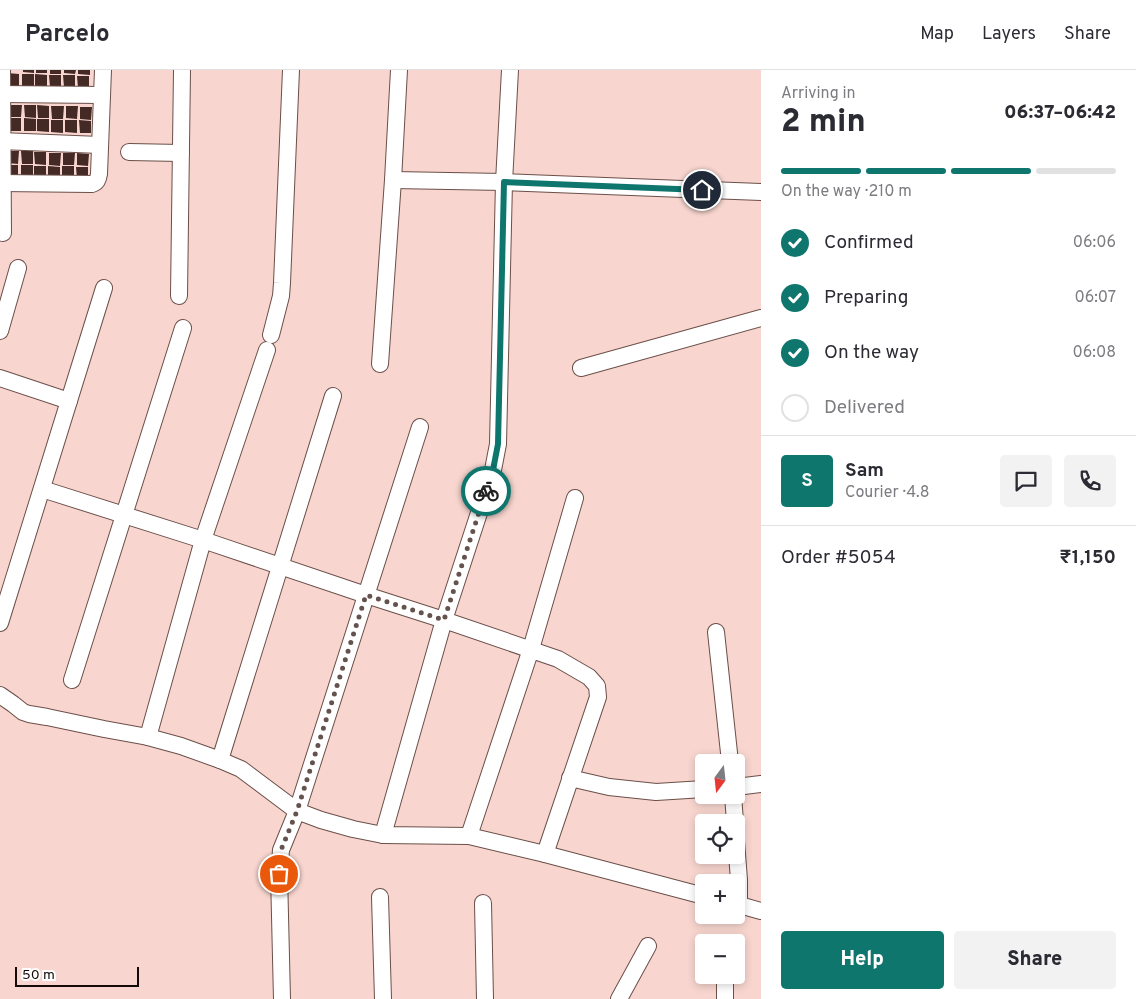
<!DOCTYPE html>
<meta charset="utf-8">
<style>
:root{--surface:#fff;--page:#f2f2f3;--text:#2b2b33;--muted:#7c7c81;--line:#e1e1e2;--accent:#0f766e}
body{margin:0;font-family:Overpass,sans-serif;background:var(--page);color:var(--text);height:100vh;display:flex;flex-direction:column;font-size:19px;white-space:nowrap}
*{box-sizing:border-box;margin:0}
p{font-size:16px;color:var(--muted)}
.icon{flex:none;width:28px;height:28px;fill:none;stroke:currentColor;stroke-width:2;stroke-linecap:round;stroke-linejoin:round}
.map{position:relative;flex:1;overflow:hidden}
.side{display:flex;flex-direction:column;background:var(--surface);width:375px}
.side>*{flex:none}
.needle{width:32px;rotate:195deg}
.buttons{position:absolute;left:695px;top:684px;display:grid;gap:10px}
.buttons a{display:grid;place-items:center;width:50px;height:50px;border-radius:5px;background:var(--surface);box-shadow:0 2px 8px #0003;font-size:25px}
.scale{position:absolute;left:15px;bottom:12px;width:124px;box-sizing:border-box;padding-left:5px;border:2px solid #150b09;border-top:0;font-size:14px;line-height:18px;white-space:nowrap;color:#150b09;-webkit-text-stroke:4px #fff;paint-order:stroke}
.pin{position:absolute;display:grid;place-items:center;width:42px;height:42px;color:#fff;margin:-21px;border:2px solid #fff;border-radius:50%;box-shadow:0 1px 5px #0007}
.courier{position:absolute;display:grid;place-items:center;width:50px;height:50px;margin:-25px;border:4px solid #0f766e;border-radius:50%;background:#fff;color:#222;box-shadow:0 1px 6px #0007}
.summary em{font-style:normal;font-weight:800}
.summary div{display:flex;flex-direction:column-reverse}
.summary{display:flex;align-items:center;justify-content:space-between;height:85px;padding:0 20px}
h1{font-size:32px;font-weight:800;line-height:38px}
.bar{display:grid;grid-template-columns:repeat(4,1fr);gap:8px 5px;align-content:center;height:60px;padding:0 20px}
.bar i{height:6px;border-radius:4px;background:var(--line)}
.bar .on{background:var(--accent)}
.bar p{grid-column:span 4}
.line{display:flex;align-items:center;gap:12px;padding:0 20px;border-top:1px solid var(--line)}
.line div{flex:1}
.round{display:grid;place-items:center;flex:none;width:52px;height:52px;border-radius:5px;background:var(--page)}
ol{padding:0 20px;list-style:none}
li{display:flex;align-items:center;gap:15px;height:55px}
li p{margin-inline-start:auto}
li .icon{padding:5px;border-radius:50%;background:var(--accent);color:#fff;stroke-width:4}
li:last-child{color:var(--muted)}
li i{width:28px;height:28px;border:2px solid var(--line);border-radius:50%}
.action{display:flex;gap:10px;margin-top:auto;padding:10px 20px}
.action a{flex:1;height:58px;border-radius:5px;background:var(--accent);color:#fff;font-size:20px;font-weight:800;line-height:58px;text-align:center}
.action a+a{background:var(--page);color:var(--text)}
header{display:flex;align-items:center;gap:30px;box-sizing:border-box;height:70px;padding:0 25px;background:var(--surface);border-bottom:1px solid var(--line)}
header strong{font-size:24px}
nav{display:flex;gap:28px;margin-inline-start:auto;font-size:18px}
main{display:flex;flex:1;min-height:0}
.map>svg:first-child{display:block}
.building{fill:#442a25}
.lines{fill:none;stroke-linecap:round;stroke-linejoin:round}
.minor-casing{stroke:#6b4f49;stroke-width:18}
.minor{stroke:#fff;stroke-width:16}
.done{stroke:#64524e;stroke-width:5;stroke-dasharray:0 9}
.route{stroke:#0f766e;stroke-width:6}
</style>
<header>
<strong>Parcelo</strong>
<nav><a>Map</a><a>Layers</a><a>Share</a></nav>
</header>
<main>
<div class="map">
<svg width="761" height="929" viewBox="0 0 761 929">
<rect width="100%" height="100%" fill="#f8d6cf"/>
<!-- building -->
<g class="building">
<polygon points="23,0 34,0 34,3 23,2"/>
<rect x="36" y="0" width="11" height="3"/>
<rect x="50" y="0" width="11" height="4"/>
<polygon points="64,0 76,0 75,4 64,3"/>
<polygon points="78,0 90,0 90,5 78,4"/>
<polygon points="7,3 19,4 19,17 8,16"/>
<polygon points="22,4 34,4 34,17 22,16"/>
<polygon points="35,4 47,5 47,17 35,17"/>
<polygon points="49,5 61,5 61,18 50,17"/>
<polygon points="63,5 75,5 75,18 64,17"/>
<polygon points="77,6 89,6 89,19 78,18"/>
<polygon points="10,35 22,35 21,47 10,47"/>
<polygon points="24,35 36,35 36,48 25,47"/>
<polygon points="37,35 49,36 49,48 38,48"/>
<polygon points="51,36 64,36 63,49 52,49"/>
<polygon points="66,36 78,36 77,49 66,48"/>
<polygon points="80,37 92,37 91,50 80,49"/>
<rect x="9" y="48" width="12" height="13"/>
<polygon points="24,48 36,49 36,61 24,61"/>
<polygon points="37,49 49,49 49,62 37,61"/>
<polygon points="51,50 63,50 63,63 51,62"/>
<polygon points="65,50 77,50 77,63 65,62"/>
<polygon points="79,50 91,51 91,63 80,63"/>
<polygon points="7,81 19,81 18,94 7,93"/>
<polygon points="21,81 33,81 33,94 22,94"/>
<polygon points="34,82 46,82 46,95 35,94"/>
<polygon points="49,83 61,83 60,96 49,95"/>
<polygon points="63,83 75,83 74,95 63,95"/>
<polygon points="77,83 89,84 88,96 77,95"/>
<polygon points="6,95 18,95 18,108 7,107"/>
<polygon points="21,95 33,95 33,108 21,107"/>
<rect x="34" y="96" width="12" height="12"/>
<polygon points="48,96 60,97 60,109 48,109"/>
<polygon points="62,96 74,96 74,109 62,108"/>
<polygon points="76,97 88,97 88,110 77,109"/>
</g>
<g class="lines">
<!-- minor casing -->
<g class="minor-casing">
<g id="minor">
<polyline points="2,0 3,163"/>
<polyline points="0,24 102,25"/>
<polyline points="0,71 100,75"/>
<polyline points="129,82 181,83"/>
<polyline points="393,110 504,112 761,122"/>
<path d="M0 113 92 114C97 112 98 110 99 104L103 0"/>
<polyline points="179,226 182,0"/>
<polyline points="0,261 18,198"/>
<polyline points="271,265 281,226 282,213 291,0"/>
<polyline points="380,294 393,110 399,0"/>
<polyline points="581,298 761,248"/>
<polyline points="0,308 69,331"/>
<polyline points="42,419 203,470 366,525 444,550 558,589 589,607 597,616 598,627 545,784"/>
<polyline points="0,553 104,218"/>
<polyline points="716,562 730,692"/>
<polyline points="72,610 183,258"/>
<polyline points="0,625 13,634 23,642 29,644 47,647 104,659 148,667 181,676 220,690 241,699 297,741 321,750 353,759 383,765 469,766 545,784 704,826"/>
<polyline points="148,667 203,470 267,280"/>
<polyline points="220,690 333,326"/>
<polyline points="570,708 609,717 656,722 704,719"/>
<polyline points="736,717 761,714"/>
<polyline points="733,725 735,752"/>
<polyline points="383,765 444,550 493,400 498,374 504,112 510,0"/>
<polyline points="469,766 531,579 575,428"/>
<polyline points="736,771 739,810 739,835"/>
<polyline points="380,827 383,929"/>
<polyline points="483,833 485,929"/>
<polyline points="736,834 761,841"/>
<polyline points="282,929 279,804 281,780 297,741 420,357"/>
<polyline points="619,929 648,876"/>
<polyline points="725,929 725,909"/>
</g>
</g>
<!-- minor -->
<use href="#minor" class="minor"/>
</g>
<g class="lines">
<!-- done -->
<polyline class="done" points="279,804 281,780 297,741 366,525 444,550 486,421"/>
<!-- route -->
<polyline class="route" points="486,421 493,400 498,374 504,112 702,120"/>
</g>
</svg>
<div class="buttons">
<a><svg class="needle" viewBox="-14 -14 28 28"><path d="M0-13l5 13h-10z" fill="#e53935"/><path d="M0 13l5-13h-10z" fill="#7c7c81"/></svg></a>
<a><svg class="icon" aria-label="locate" viewBox="0 0 24 24"><circle cx="12" cy="12" r="6"/><path d="M12 2v4M12 18v4M2 12h4M18 12h4"/></svg></a>
<a>+</a>
<a>−</a>
</div>
<div class="scale">50 m</div>
<div class="pin" style="left:279px;top:804px;background:#ea580c"><svg class="icon" aria-label="bag" viewBox="0 0 24 24"><path d="M5 8h14l-1 12H6zM9 8a3 3 0 0 1 6 0"/></svg></div>
<div class="pin" style="left:702px;top:120px;background:#1f2937"><svg class="icon" aria-label="home" viewBox="0 0 24 24"><path d="M3 11l9-7 9 7M6 9v11h12V9"/></svg></div>
<div class="courier" style="left:486px;top:421px"><svg class="icon" aria-label="bike" viewBox="0 0 24 24"><circle cx="6" cy="16" r="4"/><circle cx="18" cy="16" r="4"/><path d="M6 16l4-8h5l3 8M10 8l3 8H6M13 5h3"/></svg></div>
</div>
<section class="side">
<div class="summary"><div><h1>2 min</h1><p>Arriving in</p></div><em>06:37–06:42</em></div>
<div class="bar"><i class="on"></i><i class="on"></i><i class="on"></i><i></i><p>On the way · 210 m</p></div>
<ol>
<li><svg class="icon" aria-label="check" viewBox="0 0 24 24"><path d="M5 12l5 5 9-10"/></svg>Confirmed<p>06:06</p></li>
<li><svg class="icon" aria-label="check" viewBox="0 0 24 24"><path d="M5 12l5 5 9-10"/></svg>Preparing<p>06:07</p></li>
<li><svg class="icon" aria-label="check" viewBox="0 0 24 24"><path d="M5 12l5 5 9-10"/></svg>On the way<p>06:08</p></li>
<li><i></i>Delivered</li>
</ol>
<div class="line" style="height:90px"><b class="round" style="background:var(--accent);color:#fff">S</b><div><b>Sam</b><p>Courier · 4.8</p></div><a class="round"><svg class="icon" aria-label="chat" viewBox="0 0 24 24"><path d="M4 5h16v11H9l-5 4z"/></svg></a><a class="round"><svg class="icon" aria-label="phone" viewBox="0 0 24 24"><path d="M5 4h4l2 5-3 2q2 4 5 5l2-3 5 2v4C11 20 4 13 5 4z"/></svg></a></div>
<div class="line" style="height:65px"><div>Order #5054</div><b>₹1,150</b></div>
<div class="action"><a>Help</a><a>Share</a></div>
</section>
</main>
